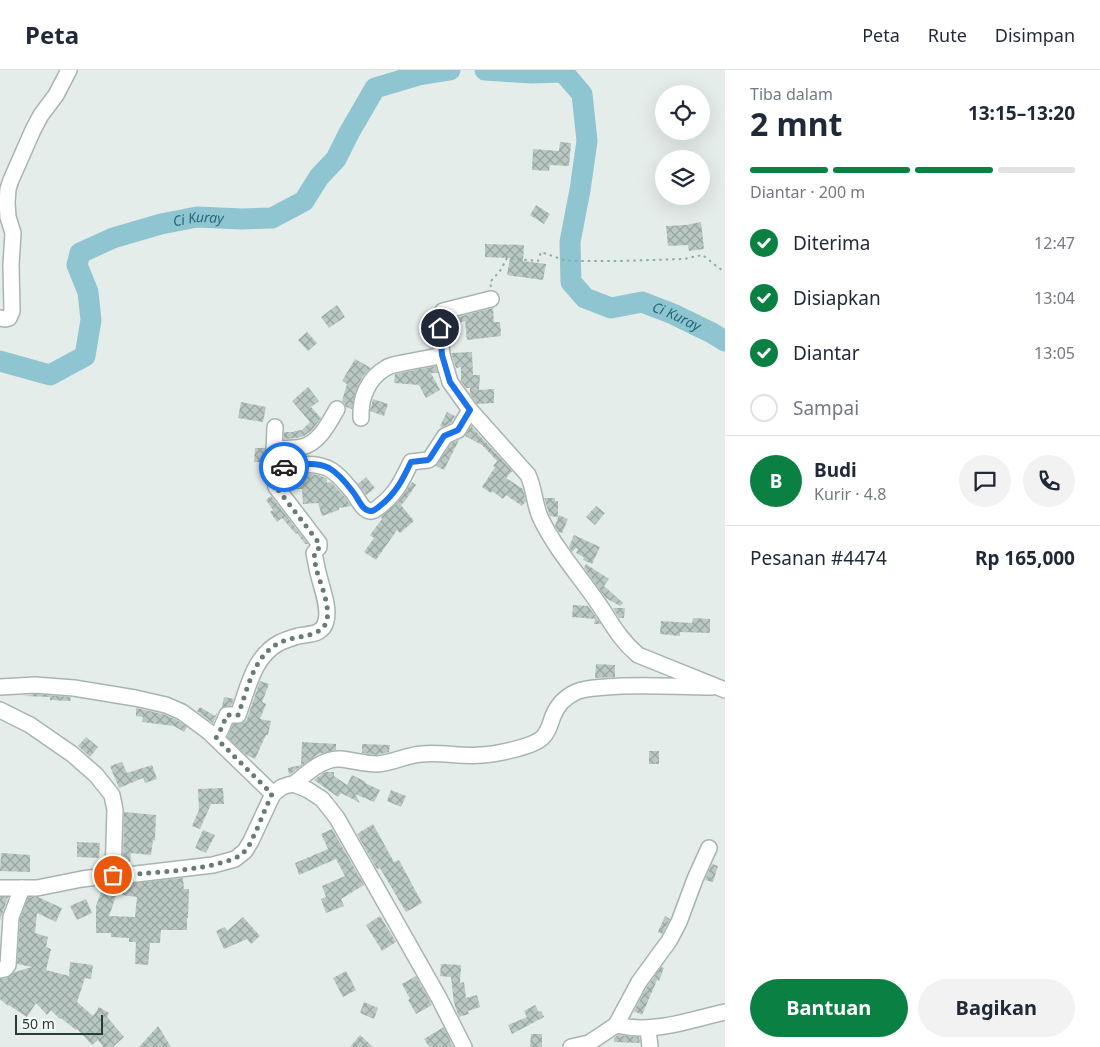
<!DOCTYPE html>
<html lang="id">
<meta charset="utf-8">
<style>
:root{--surface:#fff;--page:#f2f2f3;--text:#1f2937;--muted:#747a83;--line:#e0e1e3;--accent:#0b8043}
body{margin:0;font-family:"Noto Sans",sans-serif;background:var(--page);color:var(--text);height:100vh;display:flex;flex-direction:column;font-size:19px;white-space:nowrap}
*{box-sizing:border-box;margin:0}
p{font-size:16px;color:var(--muted)}
.icon{flex:none;width:28px;height:28px;fill:none;stroke:currentColor;stroke-width:2;stroke-linecap:round;stroke-linejoin:round}
.map{position:relative;flex:1;overflow:hidden}
.side{display:flex;flex-direction:column;background:var(--surface);width:375px}
.side>*{flex:none}
.fabs{position:absolute;left:655px;top:15px;display:grid;gap:10px}
.fabs a{display:grid;place-items:center;width:55px;height:55px;border-radius:50%;background:var(--surface);box-shadow:0 5px 20px #0002;font-size:25px}
.scale{position:absolute;left:15px;bottom:12px;width:88px;box-sizing:border-box;padding-left:5px;border:2px solid #243f38;border-top:0;font-size:14px;line-height:18px;white-space:nowrap;color:#243f38;-webkit-text-stroke:4px #f5faf8;paint-order:stroke}
.pin{position:absolute;display:grid;place-items:center;width:42px;height:42px;color:#fff;margin:-21px;border:2px solid #fff;border-radius:50%;box-shadow:0 1px 5px #0007}
.courier{position:absolute;display:grid;place-items:center;width:50px;height:50px;margin:-25px;border:4px solid #1a73e8;border-radius:50%;background:#fff;color:#222;box-shadow:0 1px 6px #0007}
.head em{font-style:normal;font-weight:700}
.head div{display:flex;flex-direction:column-reverse}
.head{display:flex;align-items:center;justify-content:space-between;height:85px;padding:0 25px}
h1{font-size:32px;font-weight:700;line-height:38px}
.bar{display:grid;grid-template-columns:repeat(4,1fr);gap:8px 5px;align-content:center;height:60px;padding:0 25px}
.bar i{height:6px;border-radius:4px;background:var(--line)}
.bar .selected{background:var(--accent)}
.bar p{grid-column:span 4}
.line{display:flex;align-items:center;gap:12px;padding:0 25px;border-top:1px solid var(--line)}
.line div{flex:1}
.round{display:grid;place-items:center;flex:none;width:52px;height:52px;border-radius:26px;background:var(--page)}
ol{padding:0 25px;list-style:none}
li{display:flex;align-items:center;gap:15px;height:55px}
li p{margin-inline-start:auto}
li .icon{padding:5px;border-radius:50%;background:var(--accent);color:#fff;stroke-width:4}
li:last-child{color:var(--muted)}
li i{width:28px;height:28px;border:2px solid var(--line);border-radius:50%}
.primary-button{display:flex;gap:10px;margin-top:auto;padding:10px 25px}
.primary-button a{flex:1;height:58px;border-radius:30px;background:var(--accent);color:#fff;font-size:20px;font-weight:700;line-height:58px;text-align:center}
.primary-button a+a{background:var(--page);color:var(--text)}
header{display:flex;align-items:center;gap:30px;box-sizing:border-box;height:70px;padding:0 25px;background:var(--surface);border-bottom:1px solid var(--line)}
header strong{font-size:24px}
nav{display:flex;gap:28px;margin-inline-start:auto;font-size:18px}
main{display:flex;flex:1;min-height:0}
.map>svg:first-child{display:block}
.lines{fill:none;stroke-linecap:round;stroke-linejoin:round}
.river{stroke:#8fc5d0;stroke-width:21}
.building{fill:url(#building-cross-hatch)}
.minor-casing{stroke:#a7b5b1;stroke-width:18}
.path{stroke:#86b0a3;stroke-width:2;stroke-dasharray:2.5 4;stroke-linecap:butt}
.minor{stroke:#fff;stroke-width:15}
.done{stroke:#687c76;stroke-width:5;stroke-dasharray:0 9}
.route{stroke:#1a73e8;stroke-width:6}
.labels{text-anchor:middle;stroke-width:4.5;stroke-linejoin:round;paint-order:stroke}
.water-label{font-size:14px;font-style:italic;fill:#206979;stroke:#f5faf8}
</style>
<header>
<strong>Peta</strong>
<nav><a>Peta</a><a>Rute</a><a>Disimpan</a></nav>
</header>
<main>
<div class="map">
<svg width="725" height="977" viewBox="0 0 725 977">
<defs>
<pattern id="building-cross-hatch" width="8" height="8" patternUnits="userSpaceOnUse" patternTransform="scale(1.25)"><rect width="8" height="8" fill="#bac8c3"/><path d="M0 0l8 8M0 8l8-8" fill="none" stroke="#97a49f"/></pattern>
</defs>
<rect width="100%" height="100%" fill="#e5edea"/>
<g class="lines">
<!-- river -->
<g class="river">
<path id="s1" d="M485 0 531 3 563 2 582 24 587 71 580 120 570 172 571 212 585 228 611 238 642 232 673 244 712 263 725 271"/>
<path id="s2" d="M0 291 50 305 85 286 91 250 88 222 77 195 80 183 113 168 161 154 197 147 242 149 272 148 304 131 319 107 336 89 349 63 375 18 419 5 450 0"/>
</g>
</g>
<!-- building -->
<g class="building">
<polygon points="560,72 571,73 569,96 550,95 549,101 532,100 533,79 559,81"/>
<polygon points="536,135 550,144 544,154 530,145"/>
<polygon points="701,152 704,179 689,181 688,175 668,176 666,156 686,155"/>
<polygon points="485,174 524,175 523,191 546,194 543,210 507,205 510,188 485,187"/>
<polygon points="337,235 345,247 329,258 321,247"/>
<polygon points="493,238 494,252 500,252 501,266 467,270 465,251 451,255 450,249"/>
<polygon points="307,262 317,273 308,281 298,270"/>
<polygon points="472,282 473,305 480,305 479,320 494,319 494,333 477,334 470,324 470,318 466,318 461,311 461,297 456,298 451,283"/>
<polygon points="355,289 371,298 362,307 358,316 355,324 352,339 346,337 345,334 342,331 347,314 342,311"/>
<polygon points="436,296 438,303 431,303 440,320 426,328 419,315 394,313 395,304"/>
<polygon points="308,317 319,331 311,337 321,348 312,360 304,366 297,368 284,369 284,362 294,362 294,361 302,360 310,352 292,331"/>
<polygon points="373,329 388,334 384,346 370,341"/>
<polygon points="241,332 266,337 263,352 238,348"/>
<polygon points="447,342 455,346 451,353 442,357 440,356"/>
<polygon points="471,356 512,401 506,408 523,419 526,431 522,436 506,425 503,429 492,421 491,423 482,417 495,397 493,396 497,391 482,375 465,366"/>
<polygon points="459,370 444,400 436,396 451,373"/>
<polygon points="255,378 265,378 266,392 254,392"/>
<polygon points="308,404 319,405 327,409 327,413 331,412 345,427 351,436 339,438 339,440 322,446 318,433 303,434 302,419 289,419 285,413 284,409 285,406"/>
<polygon points="366,407 375,418 366,425 358,414"/>
<polygon points="412,412 416,415 405,431 401,435 414,451 400,463 397,460 376,490 364,482 374,468 370,465 382,449 381,447 398,432"/>
<polygon points="271,426 308,474 305,474 297,463 296,464 282,448 277,452 270,442 273,440 266,430"/>
<polygon points="544,428 555,428 555,431 558,431 558,447 550,446"/>
<polygon points="596,436 605,443 595,455 586,447"/>
<polygon points="559,445 568,449 562,463 559,462 555,456"/>
<polygon points="574,465 600,477 592,494 583,490 584,487 576,483 578,479 576,478 572,482 569,477"/>
<polygon points="586,494 609,509 604,516 623,533 620,536 606,528 584,498"/>
<polygon points="573,535 588,536 601,554 594,554 595,549 572,547"/>
<polygon points="613,538 625,538 624,548 619,548"/>
<polygon points="693,548 710,549 710,563 680,562 680,566 660,564 661,551 692,553"/>
<polygon points="596,594 615,595 615,607 595,608"/>
<polygon points="260,611 269,614 262,632 266,634 260,649 271,651 268,665 266,665 255,689 246,685 227,667 233,654 243,653 247,649"/>
<polygon points="35,624 71,627 70,631 50,630 50,627 24,626"/>
<polygon points="224,627 234,629 231,636 222,637"/>
<polygon points="200,637 215,646 217,643 217,644 213,653 197,641"/>
<polygon points="136,638 163,644 177,650 187,657 184,662 174,656 142,652 143,647 136,646"/>
<polygon points="86,667 98,677 90,687 78,676"/>
<polygon points="302,672 336,674 336,680 318,684 289,705 288,698 301,695"/>
<polygon points="362,674 390,675 389,682 377,685 362,683"/>
<rect x="649" y="681" width="10" height="13"/>
<polygon points="122,692 127,703 152,695 157,709 145,713 143,708 119,718 110,696"/>
<polygon points="325,702 334,702 334,706 347,715 352,705 366,712 365,713 380,720 374,732 355,724 360,733 341,723 338,727 314,710"/>
<polygon points="223,718 224,734 211,734 200,759 192,756 199,740 198,719"/>
<polygon points="391,720 406,726 401,737 387,731"/>
<polygon points="124,742 156,745 155,771 153,770 151,785 131,783 130,795 123,795"/>
<polygon points="373,754 394,792 399,790 422,833 406,842 380,798 377,799 357,764"/>
<polygon points="332,759 364,815 341,829 344,836 326,843 321,829 326,827 322,816 345,806 336,789 299,805 295,793 328,779 321,764"/>
<polygon points="203,760 215,765 206,783 195,778"/>
<polygon points="77,772 100,773 99,788 77,787"/>
<polygon points="1,783 30,785 30,802 0,801"/>
<polygon points="712,794 718,796 713,812 705,810"/>
<polygon points="183,808 184,819 189,819 188,848 187,848 187,860 161,860 160,873 150,873 148,895 135,894 136,872 129,872 129,868 111,867 111,863 96,863 96,836 101,822 116,826 109,846 135,847 137,827 122,825 123,814"/>
<polygon points="0,827 8,827 0,850"/>
<polygon points="28,827 38,827 62,838 56,852 37,843 35,863 48,867 46,877 51,879 46,900 69,906 70,892 93,895 91,909 85,908 77,932 93,946 99,937 109,943 107,947 124,967 113,977 103,977 98,970 92,975 77,959 76,960 61,948 60,949 51,940 47,945 36,933 27,947 9,935 8,936 0,929 0,909 7,908 15,902 32,897 17,894 20,849"/>
<polygon points="86,829 92,843 77,850 70,836"/>
<polygon points="380,846 396,872 382,881 366,855"/>
<polygon points="665,846 670,849 662,864 658,862"/>
<polygon points="243,847 260,866 251,874 247,869 224,879 216,861 225,857 227,861"/>
<polygon points="441,894 461,895 460,913 464,912 466,928 477,925 480,937 468,941 469,944 459,947 454,933 451,907 440,906"/>
<polygon points="661,897 664,898 659,911 657,910 642,945 634,941 647,917"/>
<polygon points="346,901 356,920 343,927 333,908"/>
<polygon points="416,906 432,935 416,944 408,930 410,929 402,914"/>
<polygon points="364,932 378,938 374,949 360,943"/>
<polygon points="535,935 539,942 541,941 544,947 512,964 508,955 527,947 524,941"/>
<polygon points="158,956 171,977 139,977"/>
<polygon points="444,957 453,977 429,977 424,969"/>
<polygon points="531,964 542,964 542,977 530,977"/>
<polygon points="360,965 373,977 350,977"/>
<polygon points="618,965 639,967 640,973 614,972 614,968"/>
</g>
<g class="lines">
<!-- minor casing -->
<g class="minor-casing">
<g id="minor">
<path d="M491 229 443 241 440 250 439 258 442 285 450 312 470 340 528 405C535 420 534 435 541 449 556 480 579 505 598 533 611 552 619 569 638 585L725 620"/>
<polyline points="0,248 5,249 9,248 12,241 11,195 13,163 8,147 7,132 8,119 11,110 33,60 41,45 56,25 69,0"/>
<path d="M361 348C360 328 368 308 386 298 392 294 400 294 408 292 419 290 431 288 442 285"/>
<path d="M274 379C283 378 293 379 302 377 319 373 329 353 337 339"/>
<path d="M277 398C293 396 311 391 327 398 337 402 345 413 352 421 357 427 362 440 370 441 374 442 377 438 380 436 397 423 402 410 411 392L428 390 430 389 445 366 458 360 470 340"/>
<polyline points="0,617 35,615 74,618 135,628 166,635 182,642 209,662 273,724"/>
<polyline points="0,640 30,655 72,684 96,705 112,725 115,740 113,805"/>
<path d="M216 668 221 659 227 645H238C248 619 253 587 279 573 285 570 292 568 298 566 309 564 323 565 326 551 330 536 320 514 317 498 316 493 315 488 314 483L319 477V473L276 417 275 409 277 398 274 385 275 357"/>
<path d="M294 714C306 704 322 688 340 689 352 690 365 694 377 694 393 693 406 685 422 684 442 682 462 687 482 685 496 684 534 677 543 667 549 661 550 654 553 646 557 636 565 627 576 622 585 618 596 618 606 617 641 614 676 617 712 617"/>
<polyline points="0,818 37,818 82,809 113,805 136,804 213,795 235,789 245,781 251,771 273,724 282,717 288,715 294,714 308,720 322,729 337,748 439,928 464,977"/>
<polyline points="0,900 5,899 8,895 11,847 22,818"/>
<polyline points="616,955 639,912 669,871 679,852 695,809 709,778"/>
<polyline points="648,959 650,977"/>
<path d="M571 977 589 973 616 955C655 964 688 950 725 942"/>
</g>
</g>
<!-- path -->
<path class="path" d="M491 217 490 212 500 201 507 188 538 191 541 182 564 190 575 191H619L684 189 702 185C709 189 719 200 725 201"/>
<!-- minor -->
<use href="#minor" class="minor"/>
</g>
<g class="lines">
<!-- done -->
<path class="done" d="M113 805C139 804 228 800 244 782 250 776 253 767 257 759 262 747 267 735 272 724L216 668 221 659 227 645H238C248 619 253 585 281 572 296 565 323 568 327 550 330 534 320 513 316 498 315 493 315 488 314 483L315 481 319 478V473L276 417 275 409 276 398 284 397"/>
<!-- route -->
<path class="route" d="M284 397C298 395 315 391 329 398 338 403 347 414 353 422 357 427 360 434 364 438 371 444 375 440 381 435 396 423 403 409 411 392L428 390 430 388 444 366 458 360 470 340 450 312 442 285 440 258"/>
</g>
<g class="labels">
<!-- water labels -->
<g class="water-label">
<text dy="5" stroke="none"><textPath href="#s2" startOffset="322">Ci Kuray</textPath></text>
<text dy="5" stroke="none"><textPath href="#s1" startOffset="415">Ci Kuray</textPath></text>
</g>
</g>
</svg>
<div class="fabs">
<a><svg class="icon" aria-label="locate" viewBox="0 0 24 24"><circle cx="12" cy="12" r="6"/><path d="M12 2v4M12 18v4M2 12h4M18 12h4"/></svg></a>
<a><svg class="icon" aria-label="layers" viewBox="0 0 24 24"><path d="M12 4l9 5-9 5-9-5zM3 14l9 5 9-5"/></svg></a>
</div>
<div class="scale">50 m</div>
<div class="pin" style="left:113px;top:805px;background:#ea580c"><svg class="icon" aria-label="bag" viewBox="0 0 24 24"><path d="M5 8h14l-1 12H6zM9 8a3 3 0 0 1 6 0"/></svg></div>
<div class="pin" style="left:440px;top:258px;background:#1f2937"><svg class="icon" aria-label="home" viewBox="0 0 24 24"><path d="M3 11l9-7 9 7M6 9v11h12V9"/></svg></div>
<div class="courier" style="left:284px;top:397px"><svg class="icon" aria-label="car" viewBox="0 0 24 24"><path d="M5 17H2v-5l4-1 3-4h7l3 4 3 1v5h-3M9 17h6M6 11h13"/><circle cx="7" cy="17" r="2"/><circle cx="17" cy="17" r="2"/></svg></div>
</div>
<section class="side">
<div class="head"><div><h1>2 mnt</h1><p>Tiba dalam</p></div><em>13:15–13:20</em></div>
<div class="bar"><i class="selected"></i><i class="selected"></i><i class="selected"></i><i></i><p>Diantar · 200 m</p></div>
<ol>
<li><svg class="icon" aria-label="check" viewBox="0 0 24 24"><path d="M5 12l5 5 9-10"/></svg>Diterima<p>12:47</p></li>
<li><svg class="icon" aria-label="check" viewBox="0 0 24 24"><path d="M5 12l5 5 9-10"/></svg>Disiapkan<p>13:04</p></li>
<li><svg class="icon" aria-label="check" viewBox="0 0 24 24"><path d="M5 12l5 5 9-10"/></svg>Diantar<p>13:05</p></li>
<li><i></i>Sampai</li>
</ol>
<div class="line" style="height:90px"><b class="round" style="background:var(--accent);color:#fff">B</b><div><b>Budi</b><p>Kurir · 4.8</p></div><a class="round"><svg class="icon" aria-label="chat" viewBox="0 0 24 24"><path d="M4 5h16v11H9l-5 4z"/></svg></a><a class="round"><svg class="icon" aria-label="phone" viewBox="0 0 24 24"><path d="M5 4h4l2 5-3 2q2 4 5 5l2-3 5 2v4C11 20 4 13 5 4z"/></svg></a></div>
<div class="line" style="height:65px"><div>Pesanan #4474</div><b>Rp 165,000</b></div>
<div class="primary-button"><a>Bantuan</a><a>Bagikan</a></div>
</section>
</main>
